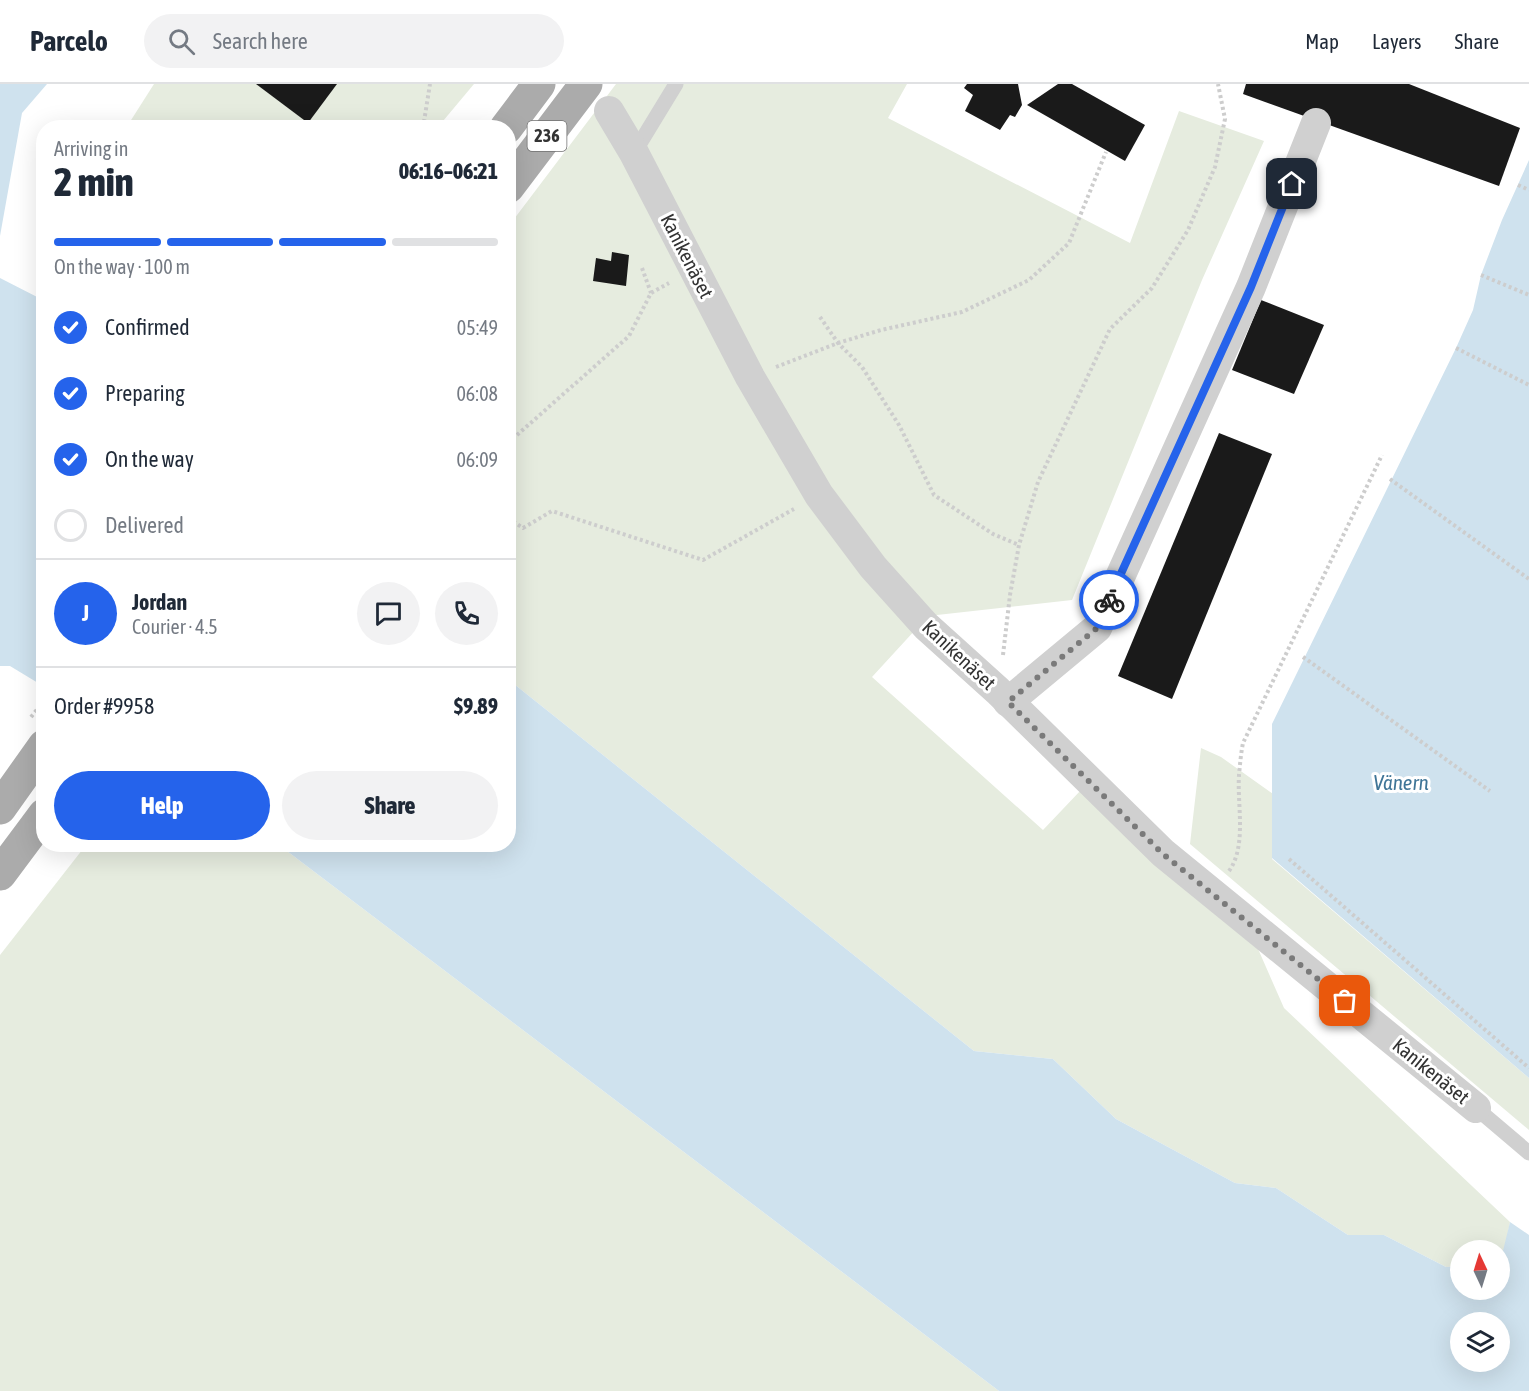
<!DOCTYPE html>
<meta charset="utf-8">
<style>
:root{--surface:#fff;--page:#f2f2f3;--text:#1f2937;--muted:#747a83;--line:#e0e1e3;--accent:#2563eb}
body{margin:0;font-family:"Asap Condensed",sans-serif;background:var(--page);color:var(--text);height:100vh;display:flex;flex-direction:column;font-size:22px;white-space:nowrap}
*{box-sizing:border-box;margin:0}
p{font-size:20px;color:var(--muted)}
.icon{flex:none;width:33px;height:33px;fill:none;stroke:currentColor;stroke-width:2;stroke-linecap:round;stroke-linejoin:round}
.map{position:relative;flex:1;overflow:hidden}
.details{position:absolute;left:36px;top:36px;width:480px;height:732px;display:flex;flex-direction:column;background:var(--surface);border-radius:24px;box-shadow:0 6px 24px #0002}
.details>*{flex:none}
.needle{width:39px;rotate:356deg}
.controls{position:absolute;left:1450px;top:1156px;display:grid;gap:12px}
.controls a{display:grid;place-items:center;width:60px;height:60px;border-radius:50%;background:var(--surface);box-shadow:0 6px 24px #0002;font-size:30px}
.pin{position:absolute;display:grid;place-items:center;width:51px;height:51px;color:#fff;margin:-26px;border-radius:12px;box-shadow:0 3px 9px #0006}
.courier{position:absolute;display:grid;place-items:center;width:60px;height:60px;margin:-30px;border:4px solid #2563eb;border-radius:50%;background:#fff;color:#222;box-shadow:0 2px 8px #0007}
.head em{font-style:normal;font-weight:800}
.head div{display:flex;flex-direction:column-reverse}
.head{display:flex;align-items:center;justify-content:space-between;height:102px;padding:0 18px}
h1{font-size:39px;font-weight:800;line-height:45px}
.bar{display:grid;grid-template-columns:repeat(4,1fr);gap:9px 6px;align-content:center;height:72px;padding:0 18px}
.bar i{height:8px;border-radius:4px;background:var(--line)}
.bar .current{background:var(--accent)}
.bar p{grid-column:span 4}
.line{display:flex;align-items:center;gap:15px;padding:0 18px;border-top:2px solid var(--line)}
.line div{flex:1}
.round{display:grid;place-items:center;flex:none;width:63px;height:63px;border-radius:32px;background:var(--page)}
ol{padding:0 18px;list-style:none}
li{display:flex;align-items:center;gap:18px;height:66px}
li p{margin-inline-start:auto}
li .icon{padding:6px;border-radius:50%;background:var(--accent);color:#fff;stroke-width:4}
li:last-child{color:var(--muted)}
li i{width:33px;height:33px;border:3px solid var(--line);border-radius:50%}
.primary-button{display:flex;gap:12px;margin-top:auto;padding:12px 18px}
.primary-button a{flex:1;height:69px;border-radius:36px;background:var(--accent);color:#fff;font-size:24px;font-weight:800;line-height:69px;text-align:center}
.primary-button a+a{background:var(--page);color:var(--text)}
header{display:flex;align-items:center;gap:36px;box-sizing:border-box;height:84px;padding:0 30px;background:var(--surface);border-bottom:2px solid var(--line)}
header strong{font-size:28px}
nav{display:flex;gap:33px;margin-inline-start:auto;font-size:21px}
.search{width:420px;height:54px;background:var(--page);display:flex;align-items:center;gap:15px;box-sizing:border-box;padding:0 21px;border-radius:33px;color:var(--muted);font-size:22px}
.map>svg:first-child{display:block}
.green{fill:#e6ecdf}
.water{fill:#cfe2ee;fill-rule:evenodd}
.building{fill:#1a1a1a}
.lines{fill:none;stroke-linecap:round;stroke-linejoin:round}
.path{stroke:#cdcdcd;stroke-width:4;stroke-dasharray:3 3;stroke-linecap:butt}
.service{stroke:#d0d0d0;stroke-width:15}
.minor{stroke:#d0d0d0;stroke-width:30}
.primary{stroke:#ababab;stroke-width:33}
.done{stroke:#7a7a7a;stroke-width:6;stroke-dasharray:0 10.8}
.route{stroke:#2563eb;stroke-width:8}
.labels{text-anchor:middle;stroke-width:6;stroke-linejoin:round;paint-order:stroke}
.shield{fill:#fff;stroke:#707070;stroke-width:1.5}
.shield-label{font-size:18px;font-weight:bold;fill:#333}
.street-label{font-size:20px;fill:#333;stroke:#fff}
.water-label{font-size:21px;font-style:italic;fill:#3f7597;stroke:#fff}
</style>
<header>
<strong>Parcelo</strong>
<div class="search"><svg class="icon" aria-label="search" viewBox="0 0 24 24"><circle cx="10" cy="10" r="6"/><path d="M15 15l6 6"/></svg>Search here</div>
<nav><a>Map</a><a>Layers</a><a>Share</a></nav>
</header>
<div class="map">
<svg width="1529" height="1307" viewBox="0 0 1529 1307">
<rect width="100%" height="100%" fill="#fff"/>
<!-- green -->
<g class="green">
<polygon points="154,0 474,0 438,43 126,44"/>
<polygon points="616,0 907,0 888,34 1130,159 1179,27 1264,57 1202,196 1072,516 928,532 872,593 1043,746 1081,706 1255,858 1284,924 1510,1138 1502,1179 1500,1167 1461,1167 1461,1182 1446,1183 1384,1151 1348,1151 1276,1104 1235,1099 1116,1035 1053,975 974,967 509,596 508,143"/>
<polygon points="1201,664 1221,673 1273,710 1272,775 1529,994 1529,1046 1190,760"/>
<polygon points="86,761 279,761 999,1307 0,1307 0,871"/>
</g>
<!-- water -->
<g class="water">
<polygon points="0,0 47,0 22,29 0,152"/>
<polygon points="1529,76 1529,994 1272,774 1272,640 1456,264 1473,226 1481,191 1502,136"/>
<polygon points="0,194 43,216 43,602 10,582 0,582"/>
<path d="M509 596 974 967 1053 975 1116 1035 1235 1099 1276 1104 1348 1151H1384L1446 1183 1461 1182V1206H1500V1179L1510 1138 1529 1151V1307H999L279 761 508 760ZM1461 1239H1500V1278H1461Z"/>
</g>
<!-- building -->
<g class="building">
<polygon points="256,0 337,0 308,39"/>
<polygon points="967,0 1018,0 1022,21 1015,33 1010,31 1000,46 965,27 973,11 964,4"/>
<polygon points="1058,0 1072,0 1145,41 1125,77 1027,21"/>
<polygon points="1246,0 1409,0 1520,44 1499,102 1243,10"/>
<polygon points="612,168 629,171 626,202 593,197 596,174 611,177"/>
<polygon points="1261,216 1324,241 1294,310 1232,286"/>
<polygon points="1219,349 1272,370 1172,615 1118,592"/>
</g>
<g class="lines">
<!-- path -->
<g class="path">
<polyline points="423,44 430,0"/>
<polyline points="1518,101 1529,106"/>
<polyline points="642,184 651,209"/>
<polyline points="1481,191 1529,211"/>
<polyline points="820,233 838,259 862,283 899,341 934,411 993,450 1019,461"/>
<polyline points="1456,264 1529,301"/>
<polyline points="776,283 838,259 881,246 962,228 1029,196 1069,159 1106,68"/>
<polyline points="508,359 629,252 651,209 669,199"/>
<polyline points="1390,395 1529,495"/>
<polyline points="508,434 523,444 552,427 703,476 794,425"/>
<polyline points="1003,571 1010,511 1019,461 1038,398 1110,245 1152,204 1188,146 1215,83 1225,35 1218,0"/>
<polyline points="1303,573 1490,707"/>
<polyline points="31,633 44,617"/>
<polyline points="1289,775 1529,984"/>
<path d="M1229 787C1247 762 1237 721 1239 691 1240 680 1241 669 1243 659L1382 371"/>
</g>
<!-- service -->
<g class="service">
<polyline points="634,69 676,0"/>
<polyline points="1476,1024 1529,1069"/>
</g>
<!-- minor -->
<g class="minor">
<polyline points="609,27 634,69 750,293 819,411 873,483 926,542 998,607 1163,769 1476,1024"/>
<polyline points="1008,618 1097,544 1251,203 1316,39"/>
</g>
<!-- primary -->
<g class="primary">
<polyline points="506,44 539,0"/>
<polyline points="508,103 586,0"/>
<polyline points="0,724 44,662"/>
<polyline points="0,790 44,731"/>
</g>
</g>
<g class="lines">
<!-- done -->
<polyline class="done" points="1109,516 1097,544 1008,618 1163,770 1345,917"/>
<!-- route -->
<polyline class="route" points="1109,516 1251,203 1292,100"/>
</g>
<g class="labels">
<!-- shield labels -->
<rect class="shield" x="527.5" y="37" width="39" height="30" rx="4.5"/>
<g class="shield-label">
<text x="547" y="58">236</text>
</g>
<!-- street labels -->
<g class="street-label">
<text transform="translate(687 172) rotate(63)" y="7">Kanikenäset</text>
<text transform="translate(959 571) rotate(43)" y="7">Kanikenäset</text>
<text transform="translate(1431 987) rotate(39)" y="7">Kanikenäset</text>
</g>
<!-- water labels -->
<g class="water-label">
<text x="1401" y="706">Vänern</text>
</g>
</g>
</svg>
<div class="controls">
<a><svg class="needle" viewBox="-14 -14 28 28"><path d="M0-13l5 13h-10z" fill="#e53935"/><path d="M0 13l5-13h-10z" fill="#747a83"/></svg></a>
<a><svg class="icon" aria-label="layers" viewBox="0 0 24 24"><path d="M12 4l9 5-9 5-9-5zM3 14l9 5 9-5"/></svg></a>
</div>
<div class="pin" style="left:1345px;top:917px;background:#ea580c"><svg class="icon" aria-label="bag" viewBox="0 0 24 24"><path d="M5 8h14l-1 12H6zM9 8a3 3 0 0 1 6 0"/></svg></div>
<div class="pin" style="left:1292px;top:100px;background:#1f2937"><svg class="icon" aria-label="home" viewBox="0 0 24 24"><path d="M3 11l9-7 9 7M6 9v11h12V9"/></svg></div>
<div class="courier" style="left:1109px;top:516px"><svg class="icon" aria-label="bike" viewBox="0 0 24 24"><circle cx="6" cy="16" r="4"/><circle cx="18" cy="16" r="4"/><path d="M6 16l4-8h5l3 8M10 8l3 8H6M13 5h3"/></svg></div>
<section class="details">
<div class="head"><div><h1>2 min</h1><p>Arriving in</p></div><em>06:16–06:21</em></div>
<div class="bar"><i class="current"></i><i class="current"></i><i class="current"></i><i></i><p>On the way · 100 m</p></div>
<ol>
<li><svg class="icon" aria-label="check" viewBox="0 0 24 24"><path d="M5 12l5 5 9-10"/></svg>Confirmed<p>05:49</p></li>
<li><svg class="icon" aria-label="check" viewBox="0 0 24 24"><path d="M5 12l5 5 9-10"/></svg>Preparing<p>06:08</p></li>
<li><svg class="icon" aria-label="check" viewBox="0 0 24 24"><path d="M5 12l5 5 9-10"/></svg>On the way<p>06:09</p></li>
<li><i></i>Delivered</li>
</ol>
<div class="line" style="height:108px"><b class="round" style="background:var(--accent);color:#fff">J</b><div><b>Jordan</b><p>Courier · 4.5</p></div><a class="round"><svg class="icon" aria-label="chat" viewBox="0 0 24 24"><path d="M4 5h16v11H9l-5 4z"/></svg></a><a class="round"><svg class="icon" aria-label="phone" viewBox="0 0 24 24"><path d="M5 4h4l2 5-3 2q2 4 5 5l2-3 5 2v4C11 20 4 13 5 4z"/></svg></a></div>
<div class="line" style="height:78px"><div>Order #9958</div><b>$9.89</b></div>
<div class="primary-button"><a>Help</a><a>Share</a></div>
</section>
</div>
